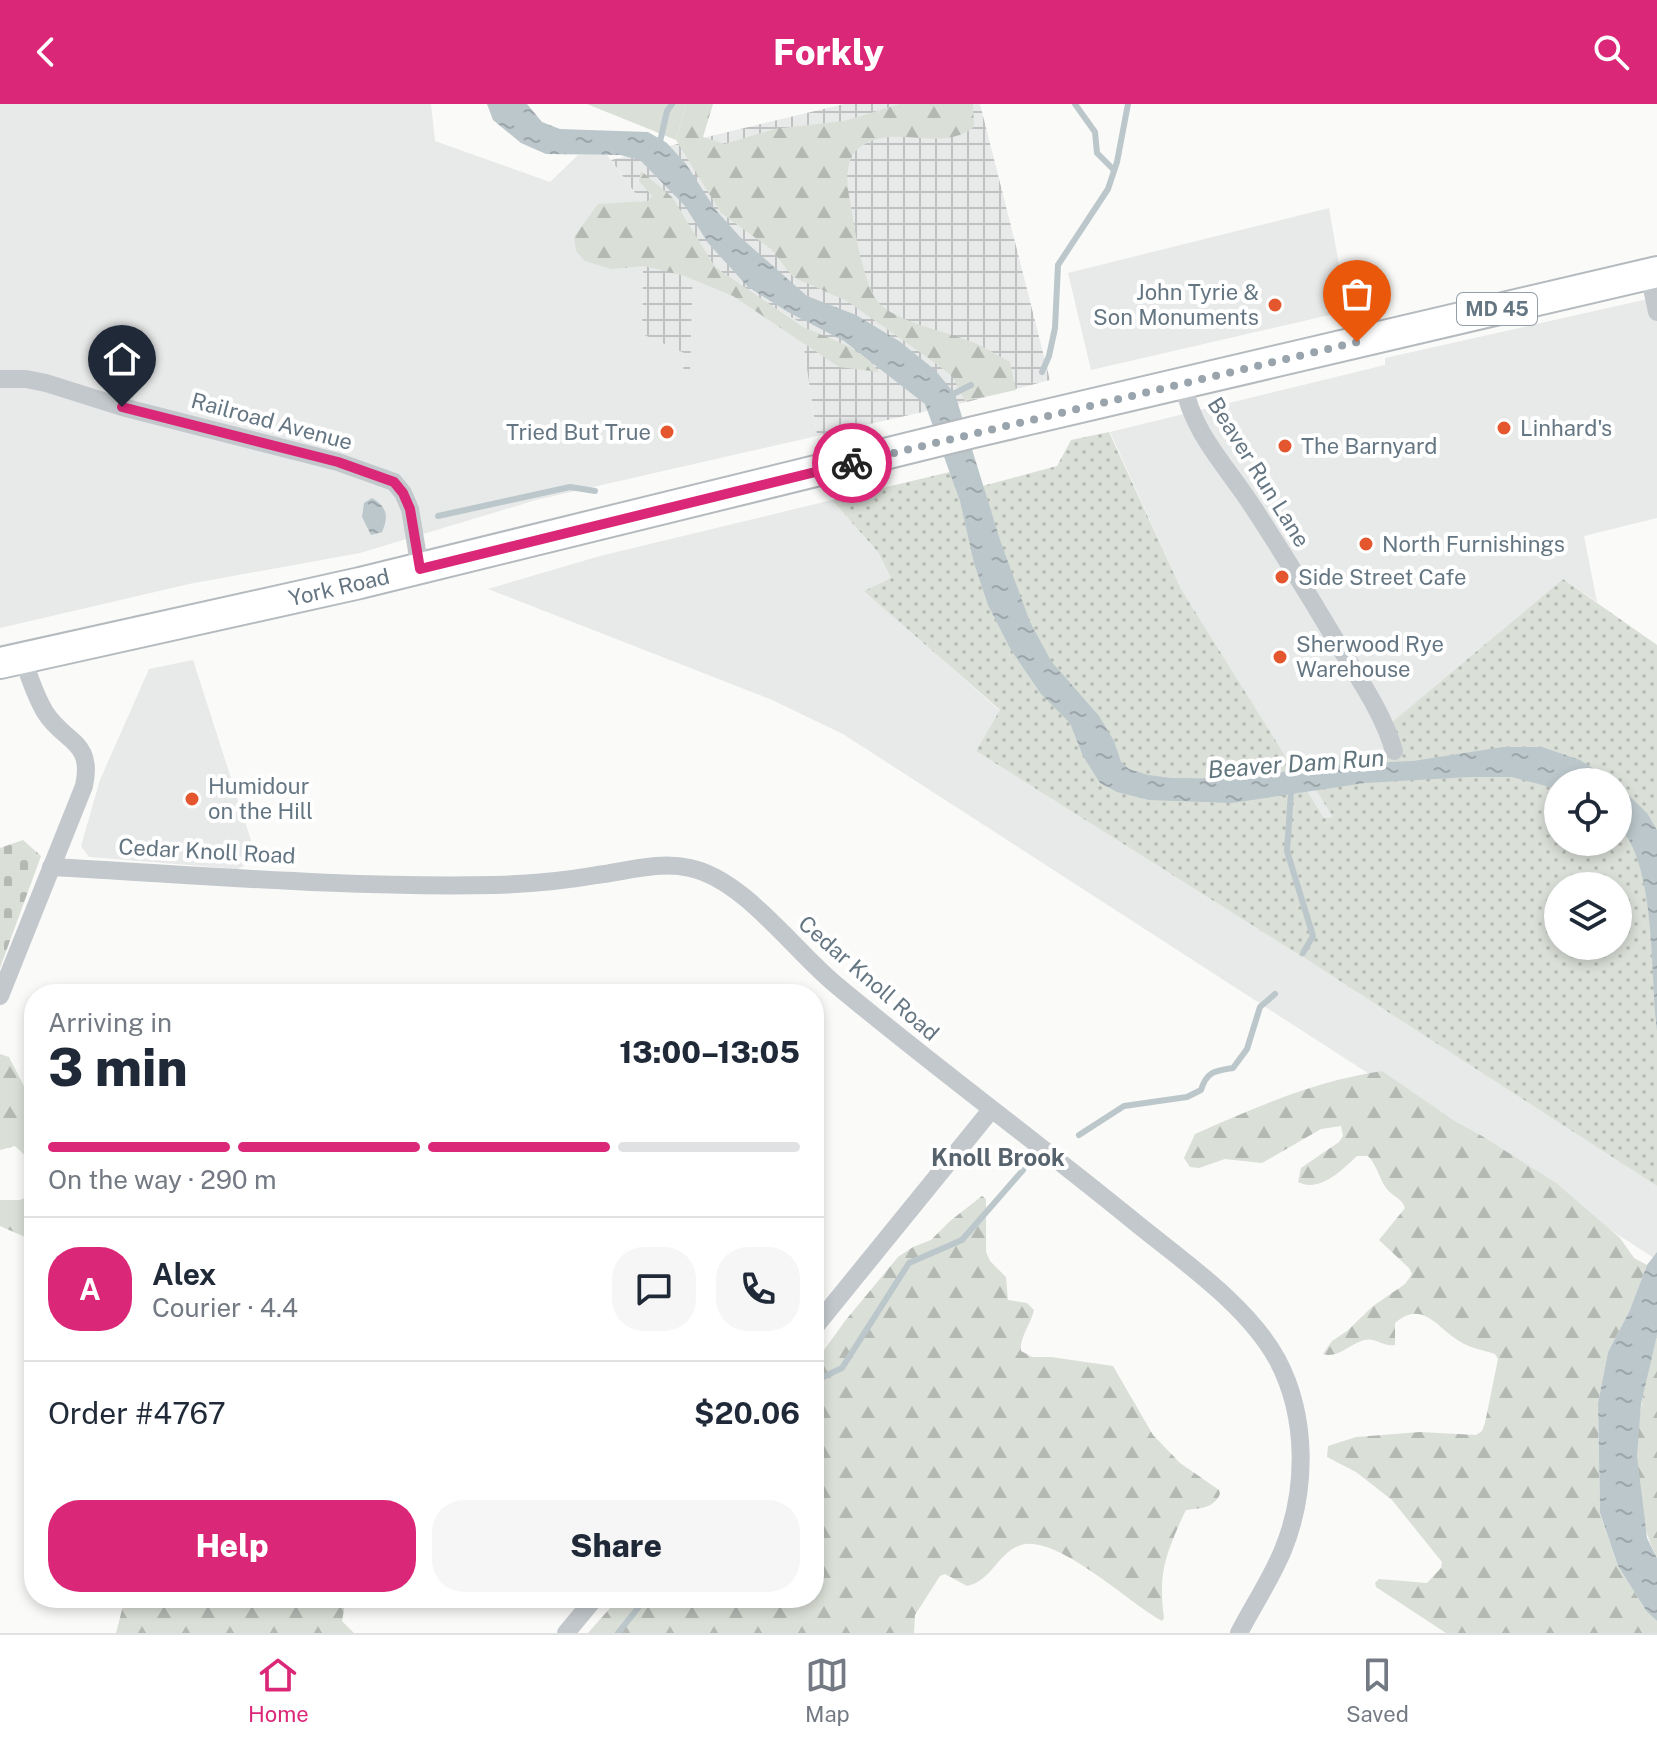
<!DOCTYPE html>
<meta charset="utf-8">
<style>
:root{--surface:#fff;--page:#f6f6f7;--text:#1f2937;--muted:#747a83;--line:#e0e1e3;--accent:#db2777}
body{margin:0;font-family:"Public Sans",sans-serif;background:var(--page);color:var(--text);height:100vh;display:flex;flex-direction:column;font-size:30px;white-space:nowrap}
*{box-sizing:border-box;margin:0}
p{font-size:26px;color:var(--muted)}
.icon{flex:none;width:44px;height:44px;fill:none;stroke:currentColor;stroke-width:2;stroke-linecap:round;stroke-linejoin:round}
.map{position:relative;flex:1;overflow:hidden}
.panel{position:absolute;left:24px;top:880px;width:800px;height:624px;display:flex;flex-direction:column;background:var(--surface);border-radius:32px;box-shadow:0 4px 12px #0003}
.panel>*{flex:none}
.fabs{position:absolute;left:1544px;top:664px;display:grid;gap:16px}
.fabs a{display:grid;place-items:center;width:88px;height:88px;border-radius:50%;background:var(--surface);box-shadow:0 4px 12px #0003;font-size:40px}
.pin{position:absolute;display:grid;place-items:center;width:68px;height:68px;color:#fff;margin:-82px -34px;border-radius:50% 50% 50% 0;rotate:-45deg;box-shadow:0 0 8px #0007}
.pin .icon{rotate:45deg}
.courier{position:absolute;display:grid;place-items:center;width:80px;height:80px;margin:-40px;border:6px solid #db2777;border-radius:50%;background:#fff;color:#222;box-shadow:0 2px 10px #0007}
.overview em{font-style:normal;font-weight:800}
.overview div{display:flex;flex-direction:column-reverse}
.overview{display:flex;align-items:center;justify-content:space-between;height:136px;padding:0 24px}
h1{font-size:52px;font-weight:800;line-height:60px}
.bar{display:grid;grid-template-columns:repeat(4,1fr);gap:12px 8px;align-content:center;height:96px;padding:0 24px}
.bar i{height:10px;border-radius:6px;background:var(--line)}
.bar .current{background:var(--accent)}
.bar p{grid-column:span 4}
.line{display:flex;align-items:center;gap:20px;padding:0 24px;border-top:2px solid var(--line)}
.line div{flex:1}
.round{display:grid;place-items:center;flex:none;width:84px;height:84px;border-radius:32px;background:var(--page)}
.action{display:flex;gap:16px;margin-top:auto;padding:16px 24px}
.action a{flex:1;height:92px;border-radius:32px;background:var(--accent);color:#fff;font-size:32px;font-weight:800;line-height:92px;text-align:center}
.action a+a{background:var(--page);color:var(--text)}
header{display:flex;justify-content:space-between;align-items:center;height:104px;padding:0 24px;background:var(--accent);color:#fff;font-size:36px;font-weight:800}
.tabs{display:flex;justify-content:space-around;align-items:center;height:112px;border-top:2px solid var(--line);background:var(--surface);font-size:22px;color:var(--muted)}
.tabs a{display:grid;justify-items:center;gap:4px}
.tabs .current{color:var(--accent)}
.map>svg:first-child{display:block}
.built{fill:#e8e9e9}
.industrial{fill:url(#industrial-grid)}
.green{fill:#dadfd7}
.forest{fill:url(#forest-firs)}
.cemetery{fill:url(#cemetery-stones)}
.park{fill:url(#park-dots);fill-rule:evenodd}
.water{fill:url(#water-ripples)}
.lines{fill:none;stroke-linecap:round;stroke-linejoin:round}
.stream{stroke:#bbc7cb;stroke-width:6}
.primary-casing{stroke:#b5babe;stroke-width:34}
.street{stroke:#c3c8cc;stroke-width:18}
.primary{stroke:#fff;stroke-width:30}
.done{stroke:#99a4ac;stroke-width:8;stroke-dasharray:0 14.4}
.route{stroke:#db2777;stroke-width:10}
.poi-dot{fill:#e4572e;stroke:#fff;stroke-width:3}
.labels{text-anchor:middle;stroke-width:8;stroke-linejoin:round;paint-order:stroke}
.shield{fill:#fff;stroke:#939fa8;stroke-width:2}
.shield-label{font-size:20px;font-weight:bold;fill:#657683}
.poi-label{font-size:22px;fill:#657683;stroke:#fff;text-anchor:start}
.street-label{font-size:22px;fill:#657683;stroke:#fff}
.water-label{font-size:24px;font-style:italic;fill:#60757c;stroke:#fff}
.neighbourhood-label{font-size:24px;font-weight:bold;fill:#57646e;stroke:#fff}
</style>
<header><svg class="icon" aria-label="back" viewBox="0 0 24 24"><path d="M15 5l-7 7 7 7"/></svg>Forkly<svg class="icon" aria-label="search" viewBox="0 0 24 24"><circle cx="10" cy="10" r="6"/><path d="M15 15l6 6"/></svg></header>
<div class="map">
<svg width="1657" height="1529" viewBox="0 0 1657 1529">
<defs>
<pattern id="industrial-grid" width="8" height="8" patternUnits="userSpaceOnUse" patternTransform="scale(2)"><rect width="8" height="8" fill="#e8e9e9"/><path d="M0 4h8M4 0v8" fill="none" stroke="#c0c1c2"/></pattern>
<pattern id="forest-firs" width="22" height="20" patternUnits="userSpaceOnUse" patternTransform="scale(2)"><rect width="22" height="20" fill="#dadfd7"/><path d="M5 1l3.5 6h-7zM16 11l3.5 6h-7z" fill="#b4b9b4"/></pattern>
<pattern id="cemetery-stones" width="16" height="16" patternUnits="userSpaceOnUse" patternTransform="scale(2)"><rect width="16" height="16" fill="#dadfd7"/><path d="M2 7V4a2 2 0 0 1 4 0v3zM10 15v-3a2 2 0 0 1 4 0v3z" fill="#b4b9b4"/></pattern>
<pattern id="park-dots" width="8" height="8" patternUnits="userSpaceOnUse" patternTransform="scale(2)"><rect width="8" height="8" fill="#dadfd7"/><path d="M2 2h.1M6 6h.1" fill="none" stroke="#b4b9b4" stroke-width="1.8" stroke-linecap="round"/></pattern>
<pattern id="water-ripples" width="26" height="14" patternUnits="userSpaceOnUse" patternTransform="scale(2)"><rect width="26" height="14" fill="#bbc7cb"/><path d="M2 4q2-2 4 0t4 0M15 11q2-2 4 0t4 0" fill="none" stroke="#9ca6aa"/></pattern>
</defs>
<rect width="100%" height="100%" fill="#fafaf8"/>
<!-- built -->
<g class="built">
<polygon points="0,0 431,0 435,37 550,78 578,51 607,51 644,101 642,230 684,249 683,271 693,161 800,218 817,332 536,396 360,449 189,480 0,524"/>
<polygon points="1329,104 1347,207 1091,266 1068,169"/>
<polygon points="1657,193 1657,414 1584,432 1597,498 1563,475 1391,619 1392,647 1300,660 1334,713 1324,714 1181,485 1110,328 1385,261 1385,254"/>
<polygon points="832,396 878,448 891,474 865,487 1000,607 976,647 1309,857 1657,1082 1657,1156 843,630 772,596 488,485 600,452"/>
<polygon points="193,556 257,755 238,765 89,753 81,742 100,676 149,565"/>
</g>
<!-- industrial -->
<polygon class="industrial" points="844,0 980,0 1050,276 967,298 817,332 800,218 693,162 690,269 683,271 684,249 642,230 644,101 611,56"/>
<!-- green -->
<polygon class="green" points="587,0 686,0 676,36"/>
<!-- forest -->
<g class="forest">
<path d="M686 0H713L703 33 725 40 774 25 844 17 900 0H973L974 23C943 48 900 22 867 39 845 49 846 72 849 92 855 124 859 162 874 192 886 217 947 227 972 238 985 243 997 251 1010 258L1016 286 965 297 952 272 931 256 847 197 793 173 771 145 721 109 676 36Z"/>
<polygon points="641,67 672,93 715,163 803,223 848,242 870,257 879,268 839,263 733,192 685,172 644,162 611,165 585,157 576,147 574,133 598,100 648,97 652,92 639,77"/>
<polygon points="0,950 9,953 26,986 34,994 34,1060 15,1042 0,1046"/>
<path d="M1382 967 1456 1018 1482 1032 1556 1079 1620 1134 1634 1154 1647 1161 1629 1208 1608 1248 1598 1299 1599 1359 1600 1410 1618 1462 1647 1508 1657 1517V1529H1446L1376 1483 1375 1479 1379 1475 1427 1479 1441 1464 1442 1458 1392 1396 1356 1368 1327 1353 1328 1342 1356 1333 1420 1328 1476 1331 1482 1327 1485 1319 1498 1255 1495 1250C1483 1246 1470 1244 1459 1237 1437 1224 1423 1195 1395 1219V1241C1384 1243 1375 1233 1364 1236 1350 1240 1337 1255 1323 1250L1332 1237 1347 1227 1373 1202 1405 1180 1412 1170 1409 1164 1379 1136 1405 1104C1401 1093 1393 1093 1386 1084 1379 1074 1377 1061 1368 1052H1357C1342 1066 1320 1089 1298 1078L1301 1064 1339 1038 1343 1032 1341 1022 1321 1025 1262 1059 1225 1055 1199 1064 1190 1063 1184 1054 1195 1030C1256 1003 1315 977 1382 967Z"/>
<polygon points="34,1090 34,1137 0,1122 0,1096 20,1096"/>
<path d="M982 1092 986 1095V1148L990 1157 1006 1173 1008 1196 1027 1199 1034 1206C1031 1220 1019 1234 1021 1247L1032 1253H1051L1113 1262 1153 1331 1180 1359 1219 1386 1220 1390C1213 1405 1200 1404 1186 1406L1183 1412C1165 1452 1158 1470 1164 1514L1162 1517C1130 1500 1057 1430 1021 1441 998 1448 992 1477 967 1482L945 1470 940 1472 915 1511 914 1529H588L619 1494H814V1260L845 1217 898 1153 913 1143 931 1136 950 1117Z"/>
<path d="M1657 1231V1454C1624 1389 1637 1298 1657 1231Z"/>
<polygon points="125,1494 346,1494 342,1517 354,1529 116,1529"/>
</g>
<!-- cemetery -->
<polygon class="cemetery" points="23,736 41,752 0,864 0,744"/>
<!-- park -->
<path class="park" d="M1109 328 1181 485 1324 714 1333 713 1299 659 1391 647V619L1563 475 1657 541V1082L1309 857 976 647 1000 606 864 487 891 474 878 448 832 396 954 367 964 387 1057 362 1071 336ZM1558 678H1618V738H1558ZM1558 782H1618V842H1558Z"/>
<!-- water -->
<g class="water">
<polygon points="487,0 527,0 542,18 560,25 648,28 667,39 686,60 715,105 740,133 807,192 856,211 899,237 935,266 955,290 1000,436 1030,518 1051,557 1099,612 1114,637 1121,658 1129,665 1148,671 1171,674 1250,675 1292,666 1347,660 1413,657 1503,643 1542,643 1580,656 1614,678 1558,678 1558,685 1512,673 1469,673 1365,679 1232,699 1149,696 1117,688 1100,679 1083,652 1070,619 1041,590 1011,546 988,501 974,459 960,397 925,300 844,237 788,208 748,183 708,139 685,102 640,56 620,51 546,50 521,39 493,16"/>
<path d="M372 394C387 403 389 412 382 428L371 431 362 413 364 399Z"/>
<path d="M1618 681 1647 709 1657 726V927C1650 872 1657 760 1618 721Z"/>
<polygon points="1657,1148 1657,1231 1641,1300 1637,1352 1647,1434 1657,1454 1657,1517 1647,1508 1618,1462 1600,1409 1598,1299 1608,1248 1629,1208 1647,1161"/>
</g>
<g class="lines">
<!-- stream -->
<g class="stream">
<polyline points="1075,0 1095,28 1097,49 1114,66"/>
<polyline points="659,42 667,7 672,0"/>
<polyline points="1042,268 1049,252 1055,224 1058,161 1108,85 1117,58 1128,0"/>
<polyline points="949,292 971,281"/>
<polyline points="438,412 570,383 595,387"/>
<polyline points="1291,688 1287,747 1313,832 1303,849"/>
<path d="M1079 1031 1124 1002 1187 993 1201 986C1207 967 1215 967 1233 964L1247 945 1260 903 1275 890"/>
<polyline points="814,1281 819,1275 842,1264 909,1159 962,1136 1023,1066"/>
<polyline points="618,1529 646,1494"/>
</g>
<!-- primary casing -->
<g class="primary-casing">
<polyline id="primary" points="0,559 360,479 974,328 1657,168"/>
</g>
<!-- street -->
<g class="street">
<polyline points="1649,170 1657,208"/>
<polyline points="0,275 26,275 46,279 122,303 338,358 394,378 403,389 410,405 420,465"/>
<path d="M1183 279C1193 329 1223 358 1251 400 1283 449 1314 499 1344 550 1363 581 1384 612 1394 647"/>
<path d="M51 763C199 771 347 784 495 781 529 780 563 777 597 771 628 767 659 757 690 764 743 775 793 845 835 880 933 962 1037 1038 1136 1119 1184 1158 1247 1201 1277 1255 1308 1313 1307 1387 1283 1446 1271 1475 1253 1502 1239 1529"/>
<path d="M0 892 84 682C94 636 64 639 45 608 35 591 29 573 23 554"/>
<polyline points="814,1224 991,1006"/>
<polyline points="566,1529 595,1494"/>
</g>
<!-- primary -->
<use href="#primary" class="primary"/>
</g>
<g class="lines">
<!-- done -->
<polyline class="done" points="852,359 1357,238"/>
<!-- route -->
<polyline class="route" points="122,303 338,358 394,378 403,389 410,405 420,465 852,359"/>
</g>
<!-- markers -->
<g class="poi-dot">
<circle cx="1275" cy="201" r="8"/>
<circle cx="1504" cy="324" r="8"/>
<circle cx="667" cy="328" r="8"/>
<circle cx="1285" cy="342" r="8"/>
<circle cx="1366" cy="440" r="8"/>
<circle cx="1282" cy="473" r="8"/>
<circle cx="1280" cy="553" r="8"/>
<circle cx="192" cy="695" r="8"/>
</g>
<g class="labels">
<!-- shield labels -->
<rect class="shield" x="1457" y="189" width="80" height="32" rx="6"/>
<g class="shield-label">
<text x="1497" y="212">MD 45</text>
</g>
<!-- poi labels -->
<g class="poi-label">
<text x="1259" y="196" text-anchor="end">John Tyrie &amp;<tspan x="1259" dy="25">Son Monuments</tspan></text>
<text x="1520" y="332">Linhard's</text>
<text x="651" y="336" text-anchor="end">Tried But True</text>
<text x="1301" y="350">The Barnyard</text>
<text x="1382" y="448">North Furnishings</text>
<text x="1298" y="481">Side Street Cafe</text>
<text x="1296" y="548">Sherwood Rye<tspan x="1296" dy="25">Warehouse</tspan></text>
<text x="208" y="690">Humidour<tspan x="208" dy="25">on the Hill</tspan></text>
</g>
<!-- street labels -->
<g class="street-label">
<text transform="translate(272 317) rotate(15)" y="8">Railroad Avenue</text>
<text transform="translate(1259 368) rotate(58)" y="8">Beaver Run Lane</text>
<text transform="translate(339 483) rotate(-13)" y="8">York Road</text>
<text transform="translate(207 747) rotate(3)" y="8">Cedar Knoll Road</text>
<text transform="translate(869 874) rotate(41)" y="8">Cedar Knoll Road</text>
</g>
<!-- water labels -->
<g class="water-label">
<text transform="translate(1296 660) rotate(-4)" y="8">Beaver Dam Run</text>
</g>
<!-- neighbourhood labels -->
<g class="neighbourhood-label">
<text x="998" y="1062">Knoll Brook</text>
</g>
</g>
</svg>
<div class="fabs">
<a><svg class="icon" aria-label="locate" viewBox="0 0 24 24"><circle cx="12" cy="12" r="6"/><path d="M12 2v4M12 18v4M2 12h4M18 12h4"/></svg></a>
<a><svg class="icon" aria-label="layers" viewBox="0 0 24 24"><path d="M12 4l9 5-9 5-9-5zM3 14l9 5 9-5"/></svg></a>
</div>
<div class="pin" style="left:1357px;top:238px;background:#ea580c"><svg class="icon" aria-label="bag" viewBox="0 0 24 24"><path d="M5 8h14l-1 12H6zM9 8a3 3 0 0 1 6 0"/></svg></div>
<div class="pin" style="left:122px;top:303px;background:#1f2937"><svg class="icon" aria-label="home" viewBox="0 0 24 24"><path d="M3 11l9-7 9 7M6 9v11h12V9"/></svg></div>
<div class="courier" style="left:852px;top:359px"><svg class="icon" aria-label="bike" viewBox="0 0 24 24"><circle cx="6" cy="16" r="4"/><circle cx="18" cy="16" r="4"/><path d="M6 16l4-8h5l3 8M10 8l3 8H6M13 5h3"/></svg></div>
<section class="panel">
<div class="overview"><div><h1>3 min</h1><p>Arriving in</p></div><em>13:00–13:05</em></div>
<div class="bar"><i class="current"></i><i class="current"></i><i class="current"></i><i></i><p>On the way · 290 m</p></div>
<div class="line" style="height:144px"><b class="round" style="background:var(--accent);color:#fff">A</b><div><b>Alex</b><p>Courier · 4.4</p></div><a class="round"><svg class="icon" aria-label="chat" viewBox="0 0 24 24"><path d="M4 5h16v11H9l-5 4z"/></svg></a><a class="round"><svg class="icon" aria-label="phone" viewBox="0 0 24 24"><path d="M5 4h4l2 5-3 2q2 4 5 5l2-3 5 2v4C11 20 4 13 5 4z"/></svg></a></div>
<div class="line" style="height:104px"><div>Order #4767</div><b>$20.06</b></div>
<div class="action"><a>Help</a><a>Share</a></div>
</section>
</div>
<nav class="tabs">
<a class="current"><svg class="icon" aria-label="home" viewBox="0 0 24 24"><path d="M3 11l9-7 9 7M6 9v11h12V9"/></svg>Home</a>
<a><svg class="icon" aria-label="map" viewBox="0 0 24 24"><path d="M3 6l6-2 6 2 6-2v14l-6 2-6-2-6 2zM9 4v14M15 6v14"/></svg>Map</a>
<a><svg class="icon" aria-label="saved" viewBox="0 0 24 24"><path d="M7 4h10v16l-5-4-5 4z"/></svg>Saved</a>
</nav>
